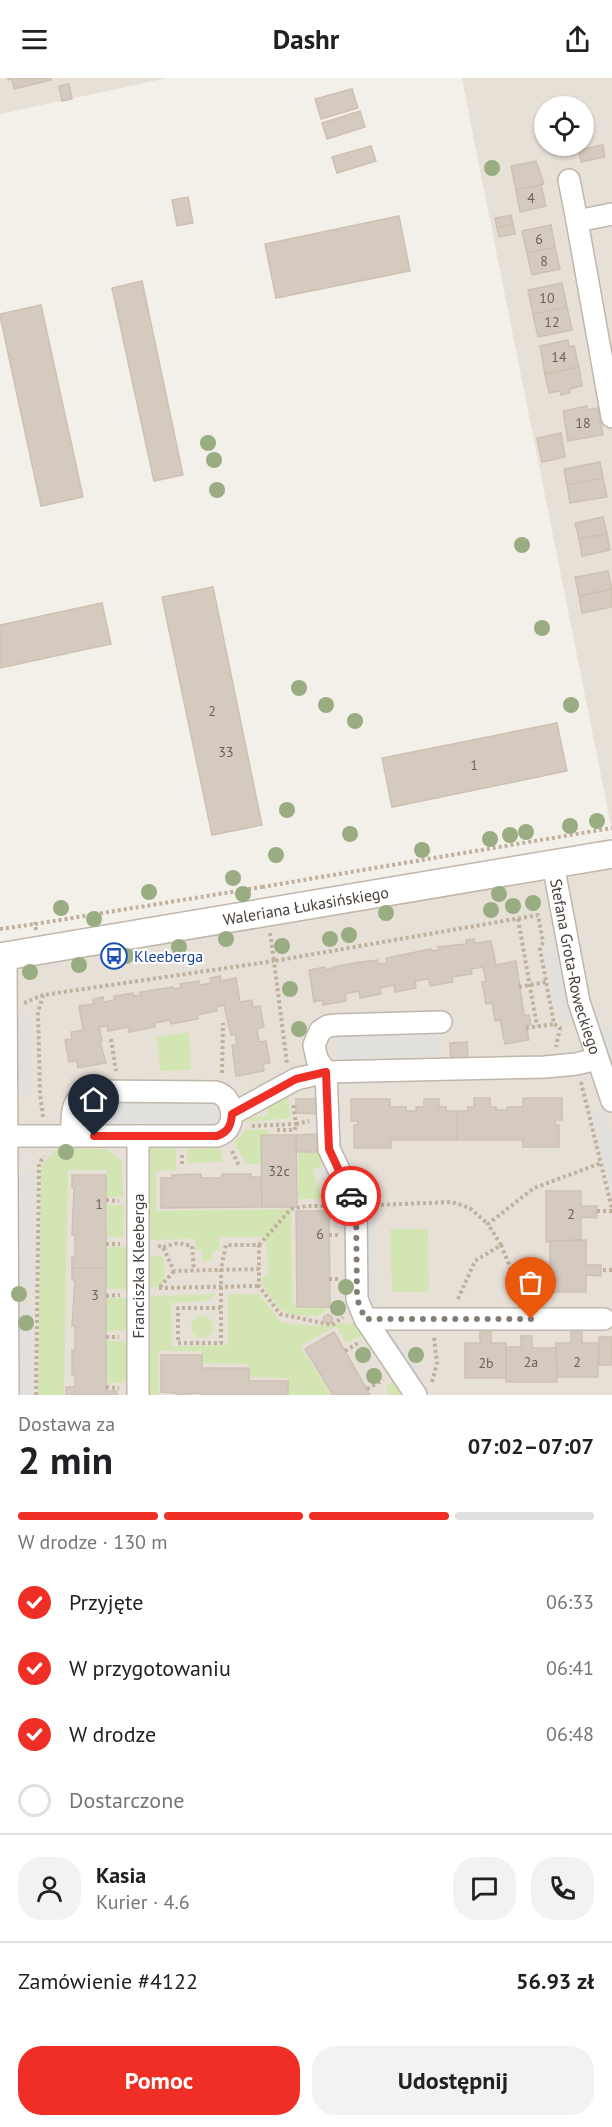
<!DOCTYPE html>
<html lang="pl">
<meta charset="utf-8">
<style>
:root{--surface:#fff;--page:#f2f2f2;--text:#202124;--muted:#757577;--line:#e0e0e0;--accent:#ef2e25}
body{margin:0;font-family:"PT Sans",sans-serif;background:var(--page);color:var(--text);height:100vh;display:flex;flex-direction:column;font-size:22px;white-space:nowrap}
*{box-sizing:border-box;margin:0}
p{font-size:20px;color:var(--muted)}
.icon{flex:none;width:33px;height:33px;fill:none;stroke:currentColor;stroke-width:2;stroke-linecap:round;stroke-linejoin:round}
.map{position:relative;height:1317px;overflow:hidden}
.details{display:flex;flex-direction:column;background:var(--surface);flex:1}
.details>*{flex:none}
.buttons{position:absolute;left:534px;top:18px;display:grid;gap:12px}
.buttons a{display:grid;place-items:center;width:60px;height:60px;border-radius:50%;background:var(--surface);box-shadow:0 2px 4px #0004;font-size:30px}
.pin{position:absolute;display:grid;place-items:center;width:51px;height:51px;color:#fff;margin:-62px -26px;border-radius:50% 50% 50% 0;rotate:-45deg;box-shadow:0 0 6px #0007}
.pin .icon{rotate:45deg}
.courier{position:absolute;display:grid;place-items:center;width:60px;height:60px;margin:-30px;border:4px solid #ef2e25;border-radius:50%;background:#fff;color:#222;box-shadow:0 2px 8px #0007}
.headline em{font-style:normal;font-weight:700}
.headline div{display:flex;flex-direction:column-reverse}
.headline{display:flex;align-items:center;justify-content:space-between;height:102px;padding:0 18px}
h1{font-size:39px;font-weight:700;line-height:45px}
.bar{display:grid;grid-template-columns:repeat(4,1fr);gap:9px 6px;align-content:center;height:72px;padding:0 18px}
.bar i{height:8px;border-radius:4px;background:var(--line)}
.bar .current{background:var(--accent)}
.bar p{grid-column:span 4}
.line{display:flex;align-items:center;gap:15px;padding:0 18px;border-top:2px solid var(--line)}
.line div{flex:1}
.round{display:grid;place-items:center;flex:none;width:63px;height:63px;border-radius:24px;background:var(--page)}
ol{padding:0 18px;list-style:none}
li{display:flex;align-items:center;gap:18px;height:66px}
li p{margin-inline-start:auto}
li .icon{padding:6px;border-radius:50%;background:var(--accent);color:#fff;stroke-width:4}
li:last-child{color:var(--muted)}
li i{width:33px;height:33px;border:3px solid var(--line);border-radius:50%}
.button{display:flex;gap:12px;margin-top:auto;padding:12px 18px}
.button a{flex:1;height:69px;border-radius:24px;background:var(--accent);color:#fff;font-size:24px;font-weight:700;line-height:69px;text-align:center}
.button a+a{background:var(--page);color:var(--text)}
header{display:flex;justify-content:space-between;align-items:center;height:78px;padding:0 18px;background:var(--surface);font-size:27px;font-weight:700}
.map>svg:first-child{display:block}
.residential{fill:#e7e0d7;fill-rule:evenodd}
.green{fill:#d4e5b4}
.parking{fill:#e2e0dd}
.building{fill:#d5cabf;stroke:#cfc1b2;stroke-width:1.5}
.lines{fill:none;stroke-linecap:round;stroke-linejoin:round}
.minor-casing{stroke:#bfb6ac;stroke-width:24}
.tertiary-casing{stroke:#bfb6ac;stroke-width:30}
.path{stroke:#c0b09e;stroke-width:4;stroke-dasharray:3 3;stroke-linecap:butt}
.minor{stroke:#fff;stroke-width:21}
.tertiary{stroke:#fff;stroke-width:27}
.tree{fill:#99ac82}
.done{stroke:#837d76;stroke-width:6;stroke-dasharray:0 10.8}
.route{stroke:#ef2e25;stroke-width:8}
.labels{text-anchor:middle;stroke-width:4.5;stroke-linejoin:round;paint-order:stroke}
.number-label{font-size:14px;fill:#6a625a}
.street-label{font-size:16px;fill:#473f38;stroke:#fff}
.transit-label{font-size:16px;fill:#164399;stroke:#fff;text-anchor:start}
</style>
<header><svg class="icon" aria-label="menu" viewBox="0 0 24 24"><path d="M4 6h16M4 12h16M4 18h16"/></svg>Dashr<svg class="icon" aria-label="share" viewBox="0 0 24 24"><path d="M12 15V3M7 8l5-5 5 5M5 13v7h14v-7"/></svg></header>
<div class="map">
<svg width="612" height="1317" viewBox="0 0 612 1317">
<rect width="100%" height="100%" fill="#f3efe9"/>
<!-- residential -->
<g class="residential">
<polygon points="0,0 167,0 0,36"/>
<path d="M462 0H612V752L476 72ZM544 28H584V68H544Z"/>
<polygon points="612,782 612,1317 0,1317 0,885"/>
</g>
<!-- green -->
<g class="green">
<polygon points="189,954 191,992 160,993 157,959"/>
<polygon points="288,1019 291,1040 245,1044 251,1039 268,1038 268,1021"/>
<polygon points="268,1051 268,1057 261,1057 261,1086 246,1086 234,1064 246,1052"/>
<polygon points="147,1068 176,1068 176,1092 156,1093 156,1133 291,1131 292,1224 297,1231 331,1228 318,1238 295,1237 280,1232 263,1208 261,1199 269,1198 266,1159 219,1159 219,1172 213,1172 212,1183 202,1183 202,1172 195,1172 196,1161 147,1162"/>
<polygon points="57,1070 108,1071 122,1084 123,1119 107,1119 107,1092 68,1092 64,1317 38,1317 41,1088"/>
<polygon points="221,1070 222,1084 187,1085 187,1071"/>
<polygon points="320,1070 326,1084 313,1093 323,1121 298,1121 298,1075 316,1075"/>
<polygon points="108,1127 124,1127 123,1159 107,1159"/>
<polygon points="428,1151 429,1214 392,1214 390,1151"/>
<rect x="107" y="1169" width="19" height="42"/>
<polygon points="147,1178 163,1178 165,1203 160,1209 148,1210"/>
<polygon points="217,1216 205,1223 171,1225 172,1268 228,1267 228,1216 259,1216 281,1244 314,1248 354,1245 361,1258 346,1265 336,1248 300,1268 332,1317 289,1317 288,1300 250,1299 248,1286 203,1285 201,1273 158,1273 159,1317 146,1317 147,1218"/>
<rect x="107" y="1220" width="19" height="33"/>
<circle cx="202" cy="1249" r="11"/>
<rect x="107" y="1263" width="20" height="42"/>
<polygon points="395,1302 404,1317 389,1317 385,1310"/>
</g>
<!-- parking -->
<g class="parking">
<polygon points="559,870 573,939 559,943 544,873"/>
<polygon points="14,937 29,937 31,1017 15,1017"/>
<polygon points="610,948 612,956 612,994 597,953"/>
<polygon points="441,951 442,979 336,981 334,954"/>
<polygon points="95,1017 216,1017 217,1046 97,1045"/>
<polygon points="605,1033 612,1057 612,1114 592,1037"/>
<polygon points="331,1088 344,1122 331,1123 318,1092"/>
<rect x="18" y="1095" width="17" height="117"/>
<polygon points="358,1133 376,1134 376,1220 381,1231 365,1231"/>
<polygon points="20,1226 33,1226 33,1317 18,1317"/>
<polygon points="385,1244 422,1297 413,1304 378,1252"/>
</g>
<!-- building -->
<g class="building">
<polygon points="8,0 51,0 51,2 14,11 12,1 8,2"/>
<polygon points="69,6 72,21 62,23 59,8"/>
<polygon points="352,11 358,30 321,41 315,21"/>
<polygon points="360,33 365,49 327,61 322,45"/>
<polygon points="603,67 605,79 581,84 579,72"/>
<polygon points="371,68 376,83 337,95 332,79"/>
<polygon points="536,83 544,106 516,112 511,88"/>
<polygon points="541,107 546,128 520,134 516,112"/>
<polygon points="188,119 193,145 177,148 172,122"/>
<polygon points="511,137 513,146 497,150 495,140"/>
<polygon points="399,138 410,193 276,220 265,166"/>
<polygon points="513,146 515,156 499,159 497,150"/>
<polygon points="551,147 555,169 527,175 522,153"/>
<polygon points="555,169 560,191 532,197 527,175"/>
<polygon points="142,203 183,397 154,403 112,210"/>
<polygon points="562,205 567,229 533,236 528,212"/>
<polygon points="41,227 83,419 41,428 0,238 0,236"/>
<polygon points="567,229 572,252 538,259 533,236"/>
<polygon points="568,262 569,269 574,268 579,289 545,296 540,268"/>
<polygon points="579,289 582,308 570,311 570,315 561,317 560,313 549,315 545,296"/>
<polygon points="587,328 588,332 598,330 603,357 568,363 563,333"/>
<polygon points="561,355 565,379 542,384 537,360"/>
<polygon points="600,384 603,400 567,407 564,391"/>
<polygon points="603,400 607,419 570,425 567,407"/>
<polygon points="603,439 607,456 579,461 575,445"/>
<polygon points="607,456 610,472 582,478 579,461"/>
<polygon points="608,493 612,511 579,518 575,499"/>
<polygon points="213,509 262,747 212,757 162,519"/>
<polygon points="612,511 612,529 582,535 579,518"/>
<polygon points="102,525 111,566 0,590 0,547"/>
<polygon points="557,645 567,693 392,729 382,680"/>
<polygon points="474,861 475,865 491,863 496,887 516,883 524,937 529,937 531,947 526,947 529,962 505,966 500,942 495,943 492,925 486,926 482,904 486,904 483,889 471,891 472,896 452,899 453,904 430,908 429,901 415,903 416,910 395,914 394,907 380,910 381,916 360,920 359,913 345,916 346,923 323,927 323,922 314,924 309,892 325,889 326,892 333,890 333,889 360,884 378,882 378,886 387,885 386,880 431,871 431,873 438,872 438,869 466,866 466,862"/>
<polygon points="220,898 221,903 236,900 240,924 252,922 253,929 260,928 264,949 257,951 259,964 266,963 270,985 263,986 264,993 236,998 232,967 237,966 235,956 231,957 224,927 216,929 217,933 197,937 198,941 171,946 170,942 155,945 155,949 129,954 128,949 108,953 107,948 99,949 102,963 100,964 106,985 78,990 77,983 69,984 65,962 72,961 71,954 83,952 79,928 94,926 93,921 103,919 104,924 115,922 114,918 133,915 134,918 141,917 140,914 173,909 174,911 181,910 180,906 199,903 200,907 211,905 210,900"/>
<polygon points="467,964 468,981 451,982 450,965"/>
<polygon points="474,1020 490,1020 490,1029 496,1029 496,1032 507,1032 507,1029 523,1029 523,1020 562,1020 562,1042 555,1042 555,1047 559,1047 559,1069 523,1069 523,1062 457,1062 457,1033 468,1033 468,1029 474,1029"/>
<polygon points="296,1021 321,1021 321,1036 296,1035"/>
<polygon points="351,1021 390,1021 390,1029 406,1029 406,1033 416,1033 416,1029 424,1029 424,1021 439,1021 439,1029 446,1029 446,1033 457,1033 457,1062 391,1062 391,1070 354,1070 354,1047 358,1047 358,1043 351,1043"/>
<polygon points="317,1056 317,1074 296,1074 296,1057"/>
<polygon points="261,1057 296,1057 297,1129 262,1129"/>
<polygon points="201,1096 201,1100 221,1100 222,1096 251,1096 251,1099 261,1099 262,1129 161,1130 161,1100 172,1100 172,1097"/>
<polygon points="72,1097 106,1097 106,1190 72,1190 72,1179 75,1179 75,1157 72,1157 74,1110 72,1110"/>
<polygon points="546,1113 581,1113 581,1128 597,1128 597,1140 581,1139 581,1162 546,1164"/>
<polygon points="296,1133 329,1133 330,1229 297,1229"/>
<polygon points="581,1162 586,1162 586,1187 601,1187 601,1198 586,1197 586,1214 550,1214 550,1163"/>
<polygon points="72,1190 106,1190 106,1313 117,1313 117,1317 66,1317 66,1309 75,1309 75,1297 72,1297 72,1272 75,1272 75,1248 72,1248 75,1202 72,1202"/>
<circle cx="328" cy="1241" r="4.5"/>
<polygon points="334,1254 345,1273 370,1317 333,1317 305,1271"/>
<polygon points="480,1254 491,1254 491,1265 506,1265 506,1300 465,1300 465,1265 480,1265"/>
<polygon points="571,1254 582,1254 582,1265 598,1265 598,1299 557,1299 556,1265 571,1265"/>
<polygon points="521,1258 532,1258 532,1270 556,1270 557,1304 506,1304 506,1269 521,1269"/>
<rect x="599" y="1259" width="13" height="28"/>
<polygon points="161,1277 202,1277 202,1290 249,1290 249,1303 288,1303 288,1317 200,1317 200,1315 176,1317 176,1315 161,1314"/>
</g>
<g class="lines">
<!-- minor casing -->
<g class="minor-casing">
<g id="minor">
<polyline points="569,102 577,143"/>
<polyline points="612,136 577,143 612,339"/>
<path id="s1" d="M553 786 579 924 612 1023"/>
<polyline points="6,878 8,1317"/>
<polyline points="441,944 337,947 328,948 320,953 314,967 317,981 326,994 329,1071 356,1128 357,1221 365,1241 604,1241"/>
<path d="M7 1058H72C72 1037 69 1021 92 1013L216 1014C228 1018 230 1025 232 1036"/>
<path d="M72 1058H217C228 1054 231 1048 232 1036L296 1001 326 994 545 989 576 986 597 981"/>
<polyline points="138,1058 138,1317"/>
<polyline points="365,1241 416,1317"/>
</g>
</g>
<!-- tertiary casing -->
<g class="tertiary-casing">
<g id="tertiary">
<path id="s2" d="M0 879 612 776"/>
</g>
</g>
<!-- path -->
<g class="path">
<polyline points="262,809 612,750"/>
<polyline points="518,841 537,948"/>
<polyline points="0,851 35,846"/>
<polyline points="36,852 35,846 262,809"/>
<polyline points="270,855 274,883 538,837 543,864 540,871 554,946 560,950 556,969"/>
<polyline points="519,909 546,904"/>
<polyline points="24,925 43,917"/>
<polyline points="526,950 554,946"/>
<polyline points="111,961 116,993"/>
<polyline points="222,995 223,945"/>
<polyline points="581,1004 612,1131"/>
<polyline points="43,1039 40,1016 38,934 43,917 274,883 287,986"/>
<polyline points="252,1048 296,1046 293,1025"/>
<polyline points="277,1052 295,1052 296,1046 309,1043"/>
<polyline points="232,1073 239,1088"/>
<polyline points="182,1077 182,1087"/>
<polyline points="106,1122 119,1123"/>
<polyline points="375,1127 452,1124 470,1130 488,1146"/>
<polyline points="597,1133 612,1133"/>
<polyline points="329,1157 338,1157"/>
<polyline points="106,1166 120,1166"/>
<polyline points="259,1167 291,1131 306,1128 335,1128"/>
<polyline points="501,1167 488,1146 534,1110 601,1085"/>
<polyline points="158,1168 163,1169 174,1193 259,1191 259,1208 280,1236 332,1247 343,1239"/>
<polyline points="163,1169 178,1165 192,1168 194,1192"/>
<polyline points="603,1192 612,1192"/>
<polyline points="329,1201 338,1201"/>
<polyline points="160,1209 174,1193"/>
<polyline points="159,1210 259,1208"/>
<polyline points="106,1218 120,1217"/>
<polyline points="458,1221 475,1183 501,1167 524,1223"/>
<polyline points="221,1230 178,1230 178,1265 221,1265 221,1191 226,1167 259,1167 259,1191"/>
<polyline points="106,1259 119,1259"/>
<polyline points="345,1273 358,1265"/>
<polyline points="432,1304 437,1285 434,1259"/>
<polyline points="106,1309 119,1310"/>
<polyline points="367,1311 383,1302"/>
<polyline points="36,1317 39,1086 44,1078"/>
</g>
<!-- minor -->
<use href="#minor" class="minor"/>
<!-- tertiary -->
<use href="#tertiary" class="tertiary"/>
</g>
<!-- trees -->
<g class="tree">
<circle cx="492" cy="90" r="8"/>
<circle cx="208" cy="365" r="8"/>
<circle cx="214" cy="382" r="8"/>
<circle cx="217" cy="412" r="8"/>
<circle cx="522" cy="467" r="8"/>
<circle cx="542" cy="550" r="8"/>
<circle cx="299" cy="610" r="8"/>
<circle cx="326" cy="627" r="8"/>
<circle cx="571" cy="627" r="8"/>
<circle cx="355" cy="643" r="8"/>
<circle cx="287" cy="732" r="8"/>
<circle cx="597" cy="743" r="8"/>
<circle cx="570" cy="748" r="8"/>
<circle cx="526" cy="754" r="8"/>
<circle cx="350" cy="756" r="8"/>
<circle cx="510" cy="757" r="8"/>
<circle cx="490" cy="761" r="8"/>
<circle cx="422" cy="772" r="8"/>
<circle cx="276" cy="777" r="8"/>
<circle cx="233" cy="800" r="8"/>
<circle cx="149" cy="814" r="8"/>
<circle cx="243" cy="816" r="8"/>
<circle cx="499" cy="816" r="8"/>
<circle cx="533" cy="825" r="8"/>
<circle cx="513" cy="828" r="8"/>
<circle cx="61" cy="830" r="8"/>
<circle cx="491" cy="832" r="8"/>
<circle cx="386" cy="835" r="8"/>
<circle cx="94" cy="841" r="8"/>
<circle cx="349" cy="857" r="8"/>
<circle cx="226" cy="861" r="8"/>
<circle cx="330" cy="861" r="8"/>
<circle cx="282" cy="868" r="8"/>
<circle cx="179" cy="869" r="8"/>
<circle cx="126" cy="878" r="8"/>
<circle cx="79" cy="887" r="8"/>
<circle cx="30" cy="894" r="8"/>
<circle cx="290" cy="911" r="8"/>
<circle cx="299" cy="951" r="8"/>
<circle cx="66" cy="1074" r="8"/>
<circle cx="346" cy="1209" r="8"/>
<circle cx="19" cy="1216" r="8"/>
<circle cx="338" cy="1230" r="8"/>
<circle cx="26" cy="1245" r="8"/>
<circle cx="363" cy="1277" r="8"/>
<circle cx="416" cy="1277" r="8"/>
<circle cx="374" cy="1298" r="8"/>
</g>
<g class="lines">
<!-- done -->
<polyline class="done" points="351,1118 356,1128 357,1221 365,1241 531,1241"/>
<!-- route -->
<path class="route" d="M94 1058H217C228 1054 231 1048 232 1036L296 1001 326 994 329 1071 351 1118"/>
</g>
<!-- icons -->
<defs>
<g id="bus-ring" transform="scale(1.35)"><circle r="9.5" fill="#fff" stroke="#1a4fb4" stroke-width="1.5"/><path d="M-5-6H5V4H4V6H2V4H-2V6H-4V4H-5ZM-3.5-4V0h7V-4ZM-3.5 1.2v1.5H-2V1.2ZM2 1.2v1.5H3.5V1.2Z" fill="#1a4fb4"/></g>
</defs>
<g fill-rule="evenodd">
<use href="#bus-ring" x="114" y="878"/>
</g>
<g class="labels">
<!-- number labels -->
<g class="number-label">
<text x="531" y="125">4</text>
<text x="539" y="166">6</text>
<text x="544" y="188">8</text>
<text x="547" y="225">10</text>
<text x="552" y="249">12</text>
<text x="559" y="284">14</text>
<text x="583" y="350">18</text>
<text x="212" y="638">2</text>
<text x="226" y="679">33</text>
<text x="474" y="692">1</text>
<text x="279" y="1098">32c</text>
<text x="99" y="1131">1</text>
<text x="571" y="1141">2</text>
<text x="320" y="1161">6</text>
<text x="95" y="1222">3</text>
<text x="531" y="1289">2a</text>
<text x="577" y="1289">2</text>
<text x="486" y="1290">2b</text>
</g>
<!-- street labels -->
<g class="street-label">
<text dy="6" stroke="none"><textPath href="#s2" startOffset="310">Waleriana Łukasińskiego</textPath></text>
<text dy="6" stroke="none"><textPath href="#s1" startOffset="105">Stefana Grota-Roweckiego</textPath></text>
<text transform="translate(138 1188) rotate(-90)" y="6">Franciszka Kleeberga</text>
</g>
<!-- transit labels -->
<g class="transit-label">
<text x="134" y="884">Kleeberga</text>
</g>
</g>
</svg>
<div class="buttons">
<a><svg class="icon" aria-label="locate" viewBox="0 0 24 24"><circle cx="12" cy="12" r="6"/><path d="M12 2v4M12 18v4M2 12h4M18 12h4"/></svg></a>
</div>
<div class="pin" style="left:531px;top:1241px;background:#ea580c"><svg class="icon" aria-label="bag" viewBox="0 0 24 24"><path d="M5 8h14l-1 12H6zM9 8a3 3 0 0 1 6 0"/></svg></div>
<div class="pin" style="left:94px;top:1058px;background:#1f2937"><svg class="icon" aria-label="home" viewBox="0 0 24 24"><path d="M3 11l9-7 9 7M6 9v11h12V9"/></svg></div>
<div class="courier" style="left:351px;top:1118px"><svg class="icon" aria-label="car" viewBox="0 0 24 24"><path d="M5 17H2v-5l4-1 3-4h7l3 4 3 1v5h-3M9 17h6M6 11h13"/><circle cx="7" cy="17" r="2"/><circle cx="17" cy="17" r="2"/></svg></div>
</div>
<section class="details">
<div class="headline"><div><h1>2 min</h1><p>Dostawa za</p></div><em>07:02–07:07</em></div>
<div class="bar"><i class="current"></i><i class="current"></i><i class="current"></i><i></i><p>W drodze · 130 m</p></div>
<ol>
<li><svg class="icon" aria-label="check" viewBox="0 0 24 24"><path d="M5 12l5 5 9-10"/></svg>Przyjęte<p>06:33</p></li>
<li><svg class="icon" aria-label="check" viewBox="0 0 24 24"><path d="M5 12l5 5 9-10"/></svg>W przygotowaniu<p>06:41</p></li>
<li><svg class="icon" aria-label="check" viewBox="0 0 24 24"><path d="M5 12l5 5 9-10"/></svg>W drodze<p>06:48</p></li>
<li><i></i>Dostarczone</li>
</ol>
<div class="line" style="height:108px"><a class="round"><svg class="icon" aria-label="person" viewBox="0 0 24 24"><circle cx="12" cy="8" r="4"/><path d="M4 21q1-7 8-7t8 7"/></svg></a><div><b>Kasia</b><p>Kurier · 4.6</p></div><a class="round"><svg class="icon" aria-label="chat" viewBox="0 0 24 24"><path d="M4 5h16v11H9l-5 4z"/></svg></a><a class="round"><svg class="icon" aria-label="phone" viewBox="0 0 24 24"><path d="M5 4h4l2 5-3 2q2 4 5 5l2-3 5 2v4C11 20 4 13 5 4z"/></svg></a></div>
<div class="line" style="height:78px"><div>Zamówienie #4122</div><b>56.93 zł</b></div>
<div class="button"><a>Pomoc</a><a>Udostępnij</a></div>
</section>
